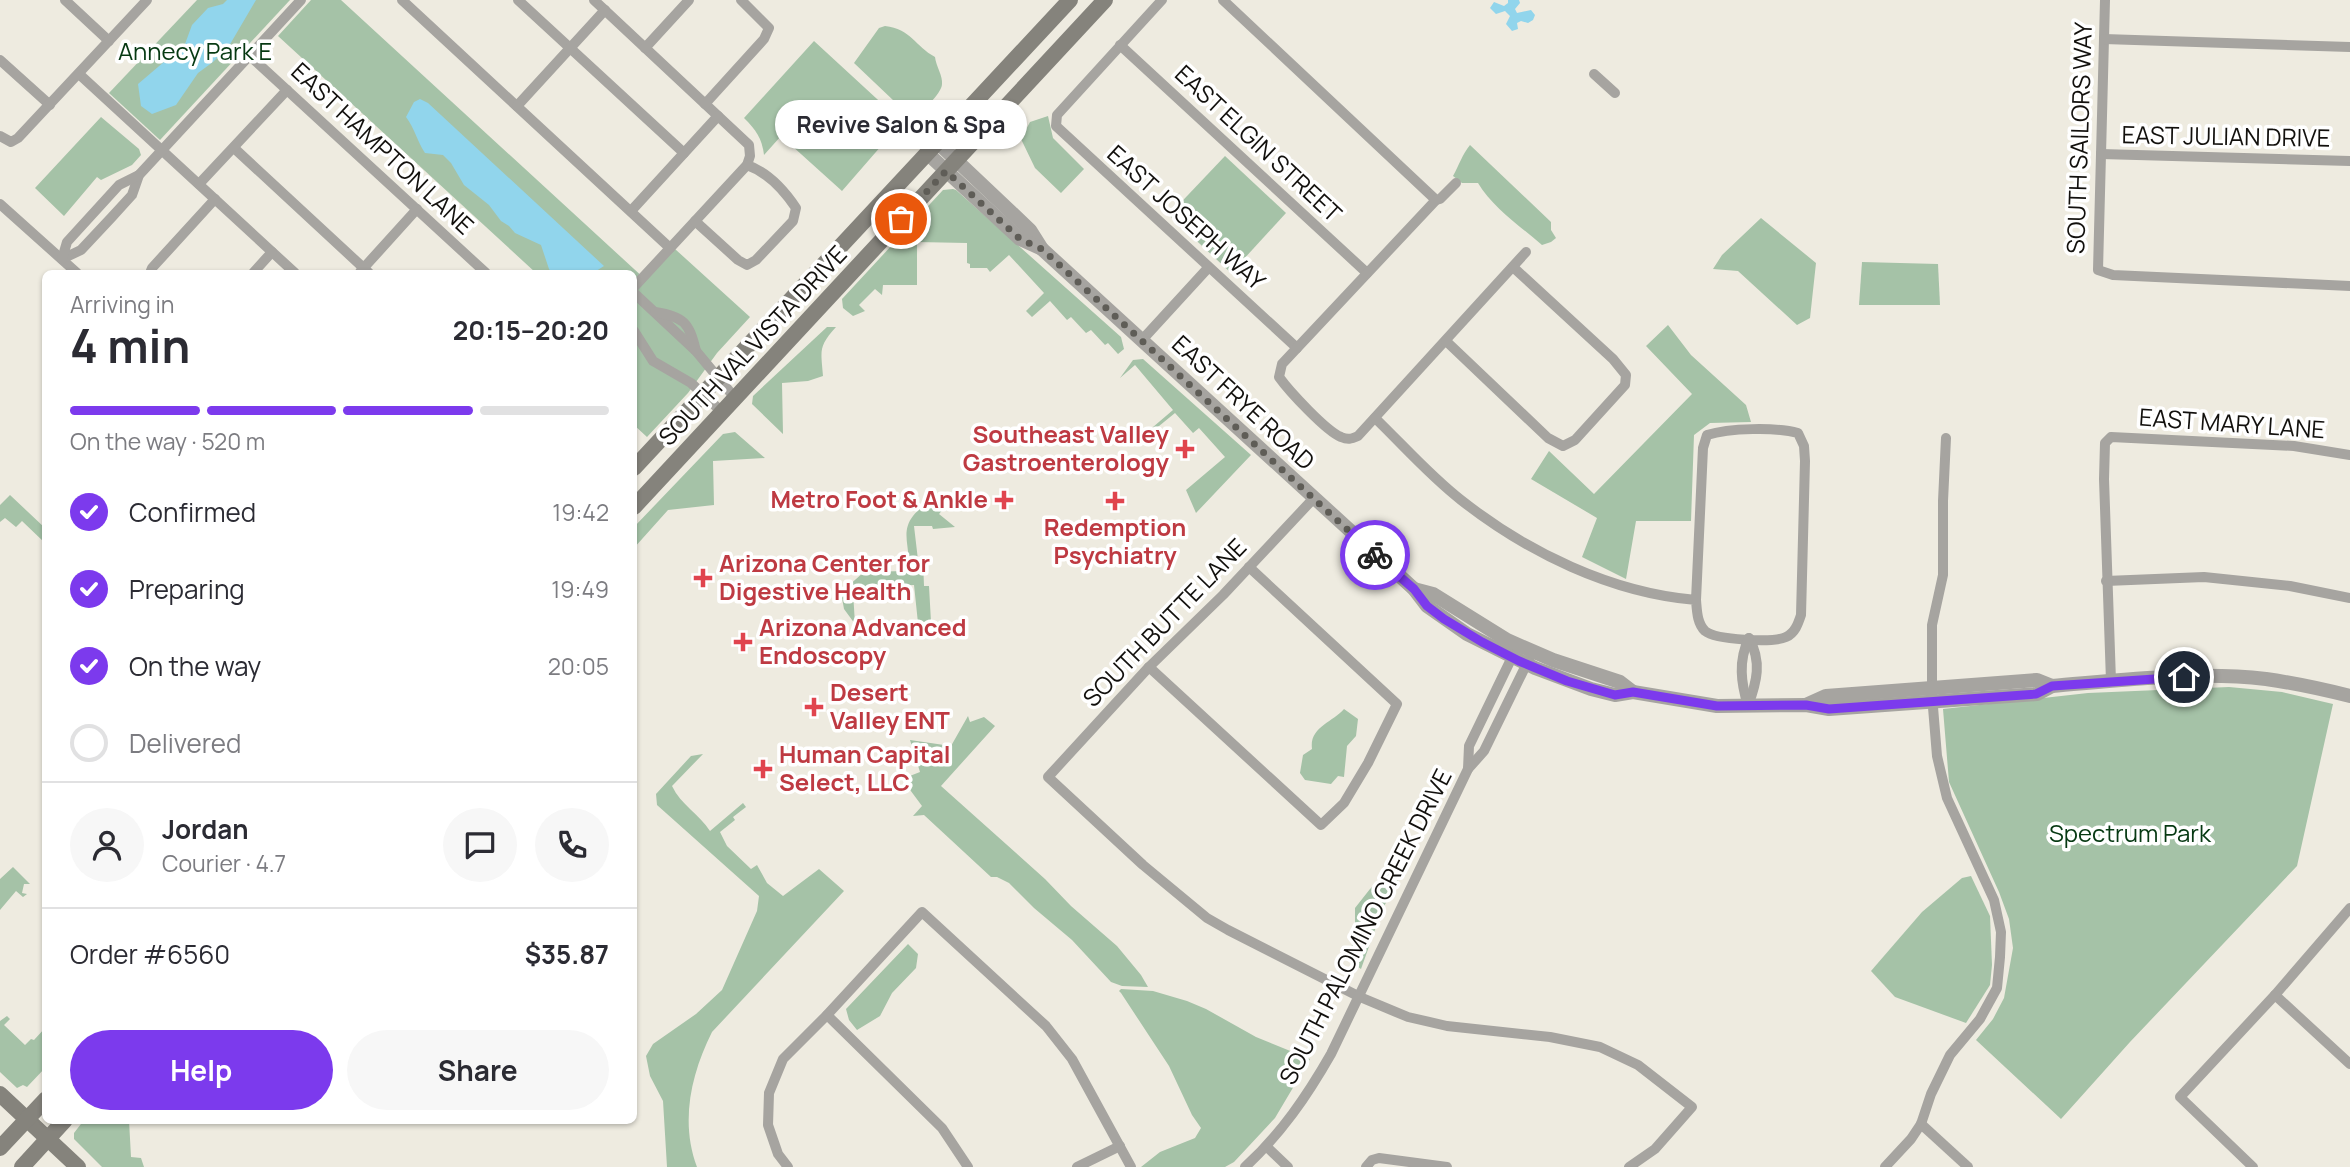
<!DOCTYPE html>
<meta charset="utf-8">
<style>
:root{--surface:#fff;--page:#f7f7f7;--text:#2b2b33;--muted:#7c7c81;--line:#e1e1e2;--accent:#7c3aed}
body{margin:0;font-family:Manrope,sans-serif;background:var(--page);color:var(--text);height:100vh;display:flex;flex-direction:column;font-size:26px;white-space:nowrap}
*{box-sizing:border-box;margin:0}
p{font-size:23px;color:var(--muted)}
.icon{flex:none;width:38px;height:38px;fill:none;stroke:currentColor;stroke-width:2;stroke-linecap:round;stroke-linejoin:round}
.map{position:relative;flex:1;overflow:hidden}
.side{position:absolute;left:42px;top:270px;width:595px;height:854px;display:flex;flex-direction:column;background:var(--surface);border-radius:10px;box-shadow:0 2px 5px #0004}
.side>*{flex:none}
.pin{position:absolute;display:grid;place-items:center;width:60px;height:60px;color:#fff;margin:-30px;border:4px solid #fff;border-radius:50%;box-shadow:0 2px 7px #0007}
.courier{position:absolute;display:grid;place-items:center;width:70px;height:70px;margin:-35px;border:5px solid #7c3aed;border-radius:50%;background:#fff;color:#222;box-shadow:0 2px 9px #0007}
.bubble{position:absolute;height:49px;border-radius:24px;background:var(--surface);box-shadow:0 2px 5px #0004;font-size:23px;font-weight:700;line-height:49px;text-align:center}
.headline em{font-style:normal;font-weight:700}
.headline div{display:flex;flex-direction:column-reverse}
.headline{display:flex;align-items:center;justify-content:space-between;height:119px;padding:0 28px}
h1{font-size:46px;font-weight:700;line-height:52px}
.bar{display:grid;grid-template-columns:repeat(4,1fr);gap:10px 7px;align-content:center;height:84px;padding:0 28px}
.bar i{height:9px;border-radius:5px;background:var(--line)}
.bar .current{background:var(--accent)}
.bar p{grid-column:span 4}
.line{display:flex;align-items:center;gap:18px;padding:0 28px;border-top:2px solid var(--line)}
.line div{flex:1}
.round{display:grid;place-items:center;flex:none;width:74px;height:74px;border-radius:37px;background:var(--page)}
ol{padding:0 28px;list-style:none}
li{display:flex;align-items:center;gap:21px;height:77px}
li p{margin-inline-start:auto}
li .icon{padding:7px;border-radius:50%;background:var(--accent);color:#fff;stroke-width:4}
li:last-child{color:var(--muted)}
li i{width:38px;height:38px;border:4px solid var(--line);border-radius:50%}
.button{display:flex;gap:14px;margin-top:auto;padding:14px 28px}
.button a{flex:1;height:80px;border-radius:42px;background:var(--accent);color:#fff;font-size:28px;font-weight:700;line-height:80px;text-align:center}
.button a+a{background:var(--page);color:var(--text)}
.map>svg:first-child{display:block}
.green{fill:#a5c2a7}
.water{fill:#91d5ec}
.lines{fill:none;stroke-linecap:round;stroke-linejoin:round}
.minor{stroke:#a6a4a0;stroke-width:10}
.tertiary{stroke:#a6a4a0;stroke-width:14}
.secondary{stroke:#85837c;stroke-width:16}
.done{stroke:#5f5d57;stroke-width:7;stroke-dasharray:0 12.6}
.route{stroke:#7c3aed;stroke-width:9}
.health-dot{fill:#e0444e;stroke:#fff;stroke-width:2.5}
.labels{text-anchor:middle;stroke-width:7;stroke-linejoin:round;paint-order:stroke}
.park-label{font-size:24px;fill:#063912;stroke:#fff}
.street-label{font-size:24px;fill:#12100d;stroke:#fff}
.health-label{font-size:24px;font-weight:bold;fill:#be3a42;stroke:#fff;text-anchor:start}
</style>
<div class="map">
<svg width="2350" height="1167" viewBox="0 0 2350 1167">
<rect width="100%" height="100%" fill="#eeebe0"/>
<!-- green -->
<g class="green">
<polygon points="197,0 290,0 160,140 109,93"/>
<polygon points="311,0 341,0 646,280 675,249 750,317 717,353 688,393 647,437 634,425 634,273 536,273 278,36"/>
<path d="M885 26C911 29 915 46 935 57 936 66 943 76 942 84 942 94 920 112 914 120L854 63 879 28Z"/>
<path d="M814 41 902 122 842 191 781 136 764 155C762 138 756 130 744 118Z"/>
<polygon points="1048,116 1053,138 1084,169 1061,193 1035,168 1021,139 1030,122"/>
<polygon points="101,117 139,149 141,155 132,165 101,180 97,177 64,216 35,188"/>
<path d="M1470 145 1551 222V230L1556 238 1551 242 1542 245C1520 226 1492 207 1478 183H1462L1453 176C1459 165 1462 155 1470 145Z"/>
<polygon points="1225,156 1286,213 1231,273 1169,215"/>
<polygon points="953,189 956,190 1121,337 1124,349 1118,354 1108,343 1105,345 1091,330 1086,333 1071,317 1067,320 1050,301 1032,317 1026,311 1044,293 1009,255 990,272 987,268 970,268 970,264 967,263 967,243 917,242 917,285 883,285 882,295 875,289 859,305 865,311 853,316 843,308 842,299 943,190"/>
<polygon points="1761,218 1816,263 1810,318 1797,325 1738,271 1713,269 1722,255"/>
<polygon points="1862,262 1938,264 1940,305 1859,305"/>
<polygon points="1668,325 1691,355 1746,405 1751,422 1710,423 1694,435 1691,521 1636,521 1626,579 1582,557 1597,518 1531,479 1549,451 1594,494 1692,394 1646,346"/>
<path d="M827 327H836C818 347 821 350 823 376L808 381 782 383 783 434 752 404 753 396Z"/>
<polygon points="1143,359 1251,455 1196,513 1186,490 1225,457 1199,428 1193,433 1175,413 1148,435 1146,433 1173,410 1135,365 1120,378 1133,360"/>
<polygon points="735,432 765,458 713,461 714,505 668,510 634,548 634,527 723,434"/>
<polygon points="10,495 45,528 45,543 22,521 16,527 5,518 0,522 0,505"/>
<path d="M938 502 945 507 939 514 955 527 933 529 932 526H914L918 560H923L924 586H929L931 622 918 623 914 585 882 586 881 591 853 592 855 624 844 609 842 598 847 587 864 572 905 571C915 553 898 535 913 516 920 507 927 504 938 502Z"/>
<polygon points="2229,687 2282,692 2333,704 2297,866 2130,1042 2061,1119 1976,1040 1993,1019 2004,998 2013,948 2009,919 1999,892 1949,782 1943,709 2088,693"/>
<path d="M1344 709 1358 719 1356 736 1347 746 1344 777 1338 776 1331 784 1305 780 1300 773 1303 755 1312 749C1309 727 1333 722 1344 709Z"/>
<polygon points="968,716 970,722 984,717 995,726 941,786 1045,879 1071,906 1117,946 1141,975 1148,987 1122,986 1111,982 1072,940 1034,908 1009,883 997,877 991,877 924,815 913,816 922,806 902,779 920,772 910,740 951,746"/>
<path d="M703 754 672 786C681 805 699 814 710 831L743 803 746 807 733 817 735 820 720 832 727 846 751 869 757 865 767 883 783 896 819 869 844 891 712 1032C691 1074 680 1122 697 1167H667L663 1101 650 1076 646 1056 653 1044 696 1014 722 990 757 911 759 896 657 805 656 794 691 756Z"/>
<polygon points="1409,860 1382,910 1361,969 1347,959 1355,936 1355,908 1370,889 1396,863"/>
<polygon points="13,867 30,884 24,884 22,893 27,894 23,897 16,891 0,910 0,879"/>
<polygon points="1971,876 1990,916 1992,965 1990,985 1966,1023 1895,997 1871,971 1922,912 1962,878"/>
<polygon points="908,944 918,954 916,968 892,993 880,1016 857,1030 849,1020 846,1009"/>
<polygon points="1121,989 1153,991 1187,1001 1206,1009 1256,1037 1310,1059 1275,1118 1234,1162 1225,1167 1141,1167 1160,1152 1195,1138 1201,1128 1192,1115 1169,1066 1121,993 1119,991"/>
<polygon points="7,1016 10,1019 4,1025 25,1045 31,1039 34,1040 45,1028 45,1068 27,1087 23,1085 17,1088 0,1072 0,1021"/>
<polygon points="84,1120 129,1120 131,1157 141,1158 144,1167 102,1167 74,1139 74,1133"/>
</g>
<!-- water -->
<g class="water">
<polygon points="227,0 256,0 229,46 213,62 198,73 176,105 152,114 141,106 138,84 185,44 192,25 208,8 223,4"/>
<polygon points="1508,0 1519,0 1520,3 1515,9 1517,13 1531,10 1535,15 1533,20 1528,23 1521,21 1517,23 1518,29 1512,31 1506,24 1510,16 1505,11 1496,14 1490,8 1494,2 1504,6 1508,3"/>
<path d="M420 99 428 103 604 266 593 273H552L549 269 541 245 515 233 509 226 501 221 489 205 464 185 451 163 443 155 425 153C417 141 415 129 406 117L414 102Z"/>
</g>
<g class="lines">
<!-- minor -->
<g class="minor">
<polyline points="65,0 109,41"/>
<polyline points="402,0 670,248"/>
<polyline points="518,0 684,153"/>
<polyline points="594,0 749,145 750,156 747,165 634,287"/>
<polyline points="1162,0 1057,115 1056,126 1297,348"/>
<polyline points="1223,0 1436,200"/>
<polyline points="2105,0 2098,270 2113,275 2350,286"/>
<polyline points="2104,39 2350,47"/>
<polyline points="1120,45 1367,273"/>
<polyline points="645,48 689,0"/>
<polyline points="250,56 486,273"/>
<polyline points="0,60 50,105"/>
<polyline points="79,74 295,273"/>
<polyline points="1594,74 1615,93"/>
<polyline points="705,104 764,39 769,28 741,0"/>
<polyline points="517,106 605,10"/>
<polyline points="0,136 11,142 18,138 147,0"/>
<polyline points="234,148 369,273"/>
<polyline points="2101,154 2350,161"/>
<path d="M1456 183 1440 199 1436 200 1282 364 1279 377C1289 391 1326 431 1341 437 1348 440 1351 439 1358 436L1526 252"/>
<polyline points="199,184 287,90"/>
<polyline points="0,204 77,273"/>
<polyline points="631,211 718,116"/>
<path d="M695 221 738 260 747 265 756 260 793 221 796 208C784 190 767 172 747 165"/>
<polyline points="62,259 81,250 111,218 132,195 139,175 301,0"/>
<polyline points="62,259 67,242 119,185 139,175"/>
<polyline points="360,272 417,209"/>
<polyline points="150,273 152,268 215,199"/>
<polyline points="253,273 272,252"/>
<polyline points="634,293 696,351 735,398"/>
<path d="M655 312C684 317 689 322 696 351"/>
<polyline points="634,331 653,361 691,383 722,412"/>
<polyline points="1142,340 1208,268"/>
<polyline points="1446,341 1548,438 1563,446 1575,440 1625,385 1626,375 1613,359 1513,267"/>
<path d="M1375 418C1403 445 1430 476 1461 500 1527 552 1611 593 1696 600 1697 611 1697 623 1705 631 1716 640 1773 643 1786 637 1795 633 1798 624 1801 615L1805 461 1804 446 1798 433C1776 427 1729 428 1707 435L1703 448 1696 600"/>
<polyline points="1313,499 1223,595 1149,667 1048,777 1143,865 1207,918 1228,930 1360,997 1408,1017 1447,1026 1550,1037 1600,1047 1638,1065 1692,1107 1655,1149 1629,1167"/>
<polyline points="2106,581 2204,577 2290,586 2350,598"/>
<polyline points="1149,667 1321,825 1344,803 1368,763 1397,704 1249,567"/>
<polyline points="2111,681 2104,479 2105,443 2111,437 2294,446 2350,455"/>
<path d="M1748 706C1757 681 1762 662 1749 638"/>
<path d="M1748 706C1741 683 1738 661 1749 638"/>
<polyline points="1468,769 1469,746 1515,651"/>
<polyline points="2275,995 2350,1064"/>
<polyline points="827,1015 942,1128 968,1167"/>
<polyline points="1921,1124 1968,1167"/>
<polyline points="1267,1147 1288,1167"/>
<polyline points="788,1167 778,1154 768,1125 769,1093 783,1059 827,1015 922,912 1046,1026 1072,1059 1131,1167"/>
<polyline points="1077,1167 1120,1146"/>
<path d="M1245 1167C1281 1134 1307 1096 1331 1054L1468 769 1484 751 1530 657"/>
<polyline points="1366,1167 1372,1160 1379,1158 1447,1167"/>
<polyline points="1885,1167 1911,1139 1921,1124 1931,1094 1950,1055 1980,1019 1997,988 2000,957 2001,932 1994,900 1947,798 1937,756 1932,695 1932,625 1943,575 1943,501 1946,438"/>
<polyline points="2253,1167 2180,1097 2275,995 2350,908"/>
</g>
<!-- tertiary -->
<g class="tertiary">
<path d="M937 142 1030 230 1042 249 1414 589 1427 606 1467 634 1535 668 1591 689 1615 695 1633 692 1717 706 1806 705 1829 709 2037 694 2052 686C2123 680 2196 671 2266 679 2294 683 2322 689 2350 696"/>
<polyline points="927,153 1020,239 1042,249"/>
<polyline points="1414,589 1433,594 1507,640 1553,660 1620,682 1633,692"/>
<polyline points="1806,705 1826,696 2037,680 2052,686"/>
</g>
<!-- secondary -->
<g class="secondary">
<polyline points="634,468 1070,0"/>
<polyline points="634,507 1105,0"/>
<polyline points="0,1094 78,1167"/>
<polyline points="0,1148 46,1099"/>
<polyline points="22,1167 65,1120"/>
</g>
</g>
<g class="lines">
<!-- done -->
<polyline class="done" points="901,219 946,171 1020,239 1042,249 1375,555"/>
<!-- route -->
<polyline class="route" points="1375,555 1414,589 1427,606 1444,619 1482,642 1519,661 1567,681 1615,695 1633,692 1717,706 1806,705 1829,709 2036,694 2052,686 2184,677"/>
</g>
<!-- markers -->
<g class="health-dot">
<path d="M1181.5 438.5h7v7h7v7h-7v7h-7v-7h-7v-7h7z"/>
<path d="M1000.5 489.5h7v7h7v7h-7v7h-7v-7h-7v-7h7z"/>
<path d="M1111.5 490.5h7v7h7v7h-7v7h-7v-7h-7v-7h7z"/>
<path d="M699.5 567.5h7v7h7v7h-7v7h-7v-7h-7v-7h7z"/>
<path d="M739.5 631.5h7v7h7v7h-7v7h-7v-7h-7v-7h7z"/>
<path d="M810.5 696.5h7v7h7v7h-7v7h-7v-7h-7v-7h7z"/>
<path d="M759.5 758.5h7v7h7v7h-7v7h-7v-7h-7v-7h7z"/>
</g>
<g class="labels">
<!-- park labels -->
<g class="park-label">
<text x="195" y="60">Annecy Park E</text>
<text x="2130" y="842">Spectrum Park</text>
</g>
<!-- street labels -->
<g class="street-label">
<text transform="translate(2226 137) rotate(1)" y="8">EAST JULIAN DRIVE</text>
<text transform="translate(2080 138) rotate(-88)" y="8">SOUTH SAILORS WAY</text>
<text transform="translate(1258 144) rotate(43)" y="8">EAST ELGIN STREET</text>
<text transform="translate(382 149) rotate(43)" y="8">EAST HAMPTON LANE</text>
<text transform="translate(1186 218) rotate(42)" y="8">EAST JOSEPH WAY</text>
<text transform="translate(753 346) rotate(-47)" y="8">SOUTH VAL VISTA DRIVE</text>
<text transform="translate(1243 403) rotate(43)" y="8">EAST FRYE ROAD</text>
<text transform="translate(2232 424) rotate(4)" y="8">EAST MARY LANE</text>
<text transform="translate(1165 623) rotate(-46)" y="8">SOUTH BUTTE LANE</text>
<text transform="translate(1366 927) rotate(-63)" y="8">SOUTH PALOMINO CREEK DRIVE</text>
</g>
<!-- health labels -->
<g class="health-label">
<text x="1169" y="443" text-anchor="end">Southeast Valley<tspan x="1169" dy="28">Gastroenterology</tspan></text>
<text x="988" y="508" text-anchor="end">Metro Foot &amp; Ankle</text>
<text x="1115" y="536" text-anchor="middle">Redemption<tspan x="1115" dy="28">Psychiatry</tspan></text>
<text x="719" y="572">Arizona Center for<tspan x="719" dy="28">Digestive Health</tspan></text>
<text x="759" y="636">Arizona Advanced<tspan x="759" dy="28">Endoscopy</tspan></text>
<text x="830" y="701">Desert<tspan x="830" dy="28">Valley ENT</tspan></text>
<text x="779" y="763">Human Capital<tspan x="779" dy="28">Select, LLC</tspan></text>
</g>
</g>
</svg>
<div class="pin" style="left:901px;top:219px;background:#ea580c"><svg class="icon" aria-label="bag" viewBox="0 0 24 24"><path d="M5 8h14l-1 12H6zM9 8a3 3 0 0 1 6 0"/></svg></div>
<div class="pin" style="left:2184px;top:677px;background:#1f2937"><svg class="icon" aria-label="home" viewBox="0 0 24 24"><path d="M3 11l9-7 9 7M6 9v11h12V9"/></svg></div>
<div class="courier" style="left:1375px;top:555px"><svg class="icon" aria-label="bike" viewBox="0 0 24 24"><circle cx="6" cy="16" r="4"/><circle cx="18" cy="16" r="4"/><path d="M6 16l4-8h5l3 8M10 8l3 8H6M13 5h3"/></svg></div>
<div class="bubble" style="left:775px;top:100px;width:252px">Revive Salon &amp; Spa</div>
<section class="side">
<div class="headline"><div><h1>4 min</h1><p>Arriving in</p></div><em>20:15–20:20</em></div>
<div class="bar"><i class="current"></i><i class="current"></i><i class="current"></i><i></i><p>On the way · 520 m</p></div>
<ol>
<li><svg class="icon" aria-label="check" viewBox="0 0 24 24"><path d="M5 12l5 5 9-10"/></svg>Confirmed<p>19:42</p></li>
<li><svg class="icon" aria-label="check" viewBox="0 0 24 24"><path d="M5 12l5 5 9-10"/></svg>Preparing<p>19:49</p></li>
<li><svg class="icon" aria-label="check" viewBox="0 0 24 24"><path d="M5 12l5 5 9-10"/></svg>On the way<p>20:05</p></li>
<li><i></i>Delivered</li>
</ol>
<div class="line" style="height:126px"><a class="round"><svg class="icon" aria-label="person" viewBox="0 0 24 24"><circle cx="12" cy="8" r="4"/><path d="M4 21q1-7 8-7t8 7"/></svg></a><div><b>Jordan</b><p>Courier · 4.7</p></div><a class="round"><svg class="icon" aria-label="chat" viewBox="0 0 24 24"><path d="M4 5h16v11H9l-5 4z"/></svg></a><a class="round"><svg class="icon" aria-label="phone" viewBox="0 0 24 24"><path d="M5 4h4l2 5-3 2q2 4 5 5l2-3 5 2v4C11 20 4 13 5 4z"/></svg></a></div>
<div class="line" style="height:91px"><div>Order #6560</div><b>$35.87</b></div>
<div class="button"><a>Help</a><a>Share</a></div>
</section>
</div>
